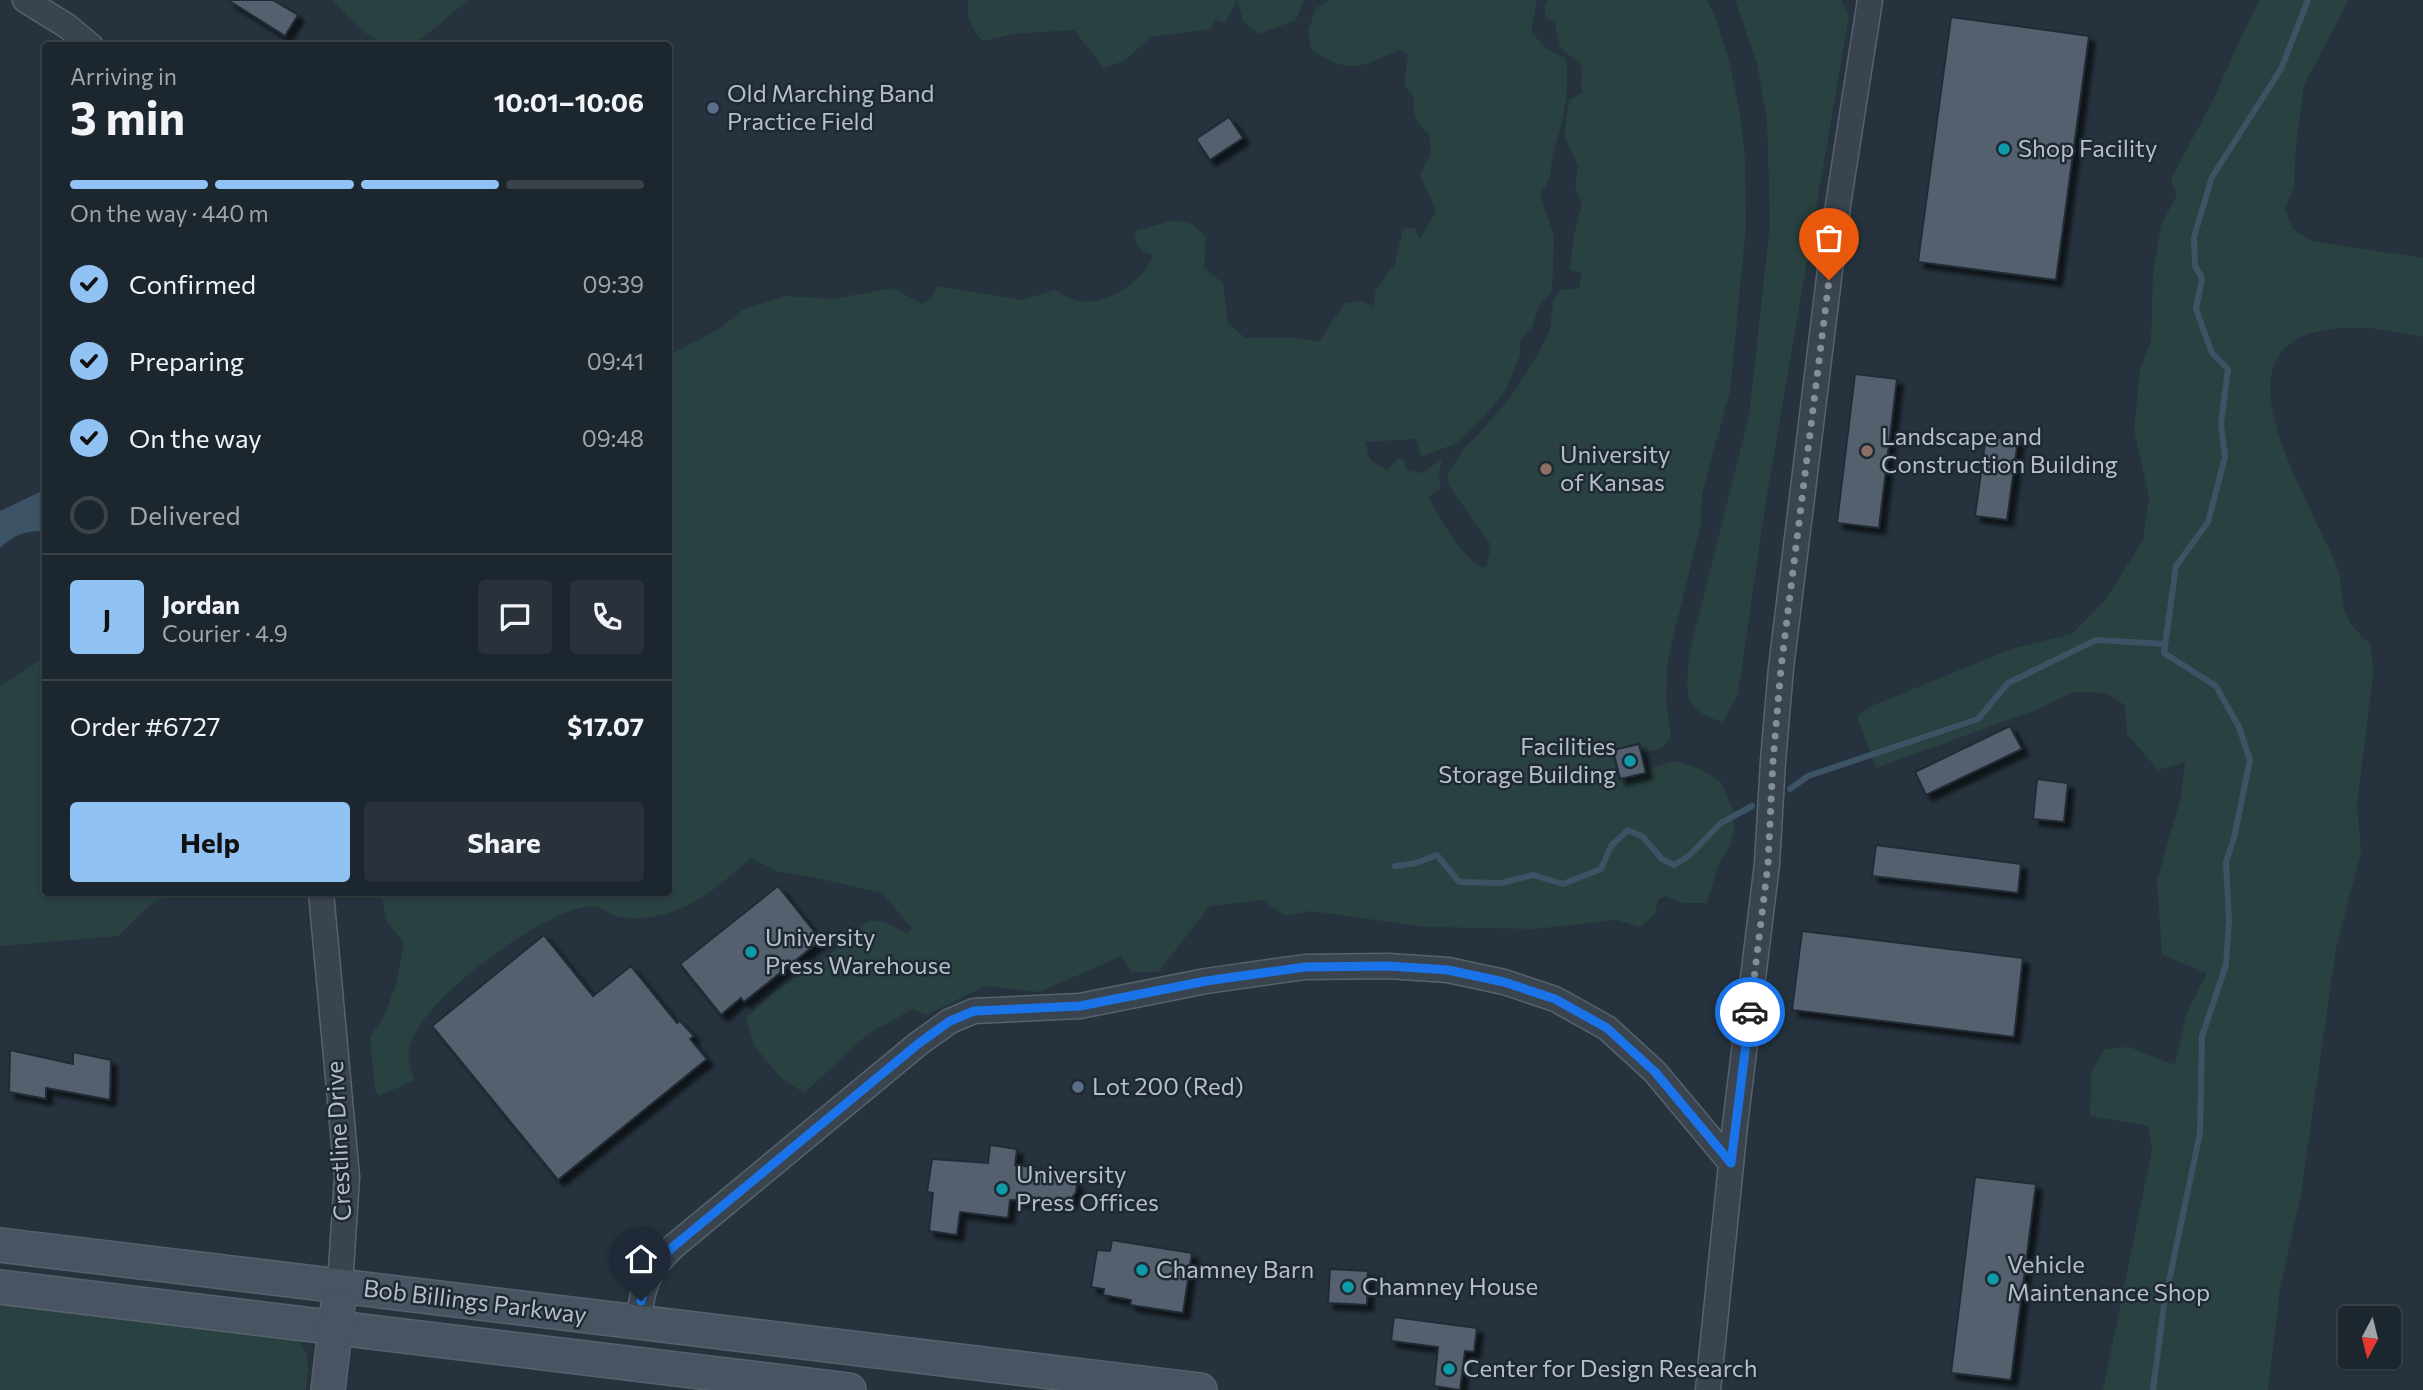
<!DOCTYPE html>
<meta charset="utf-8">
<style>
:root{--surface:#1c262e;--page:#29323a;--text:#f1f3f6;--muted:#a0a5aa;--line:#3a434a;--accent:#90c2f4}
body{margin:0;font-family:Commissioner,sans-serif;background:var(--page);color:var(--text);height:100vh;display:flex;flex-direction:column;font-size:26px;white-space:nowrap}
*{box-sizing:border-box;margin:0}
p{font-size:23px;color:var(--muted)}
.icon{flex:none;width:38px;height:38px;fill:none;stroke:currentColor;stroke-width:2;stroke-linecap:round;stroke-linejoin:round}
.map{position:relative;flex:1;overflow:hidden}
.details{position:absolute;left:42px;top:42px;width:630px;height:854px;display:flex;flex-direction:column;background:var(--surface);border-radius:7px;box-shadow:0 2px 5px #0004,0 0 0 2px var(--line)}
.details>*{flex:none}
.needle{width:46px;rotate:187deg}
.controls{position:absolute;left:2338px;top:1306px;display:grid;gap:14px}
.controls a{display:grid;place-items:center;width:63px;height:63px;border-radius:7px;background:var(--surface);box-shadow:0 2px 5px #0004,0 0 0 2px var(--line);font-size:35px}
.pin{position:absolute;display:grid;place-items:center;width:60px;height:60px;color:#fff;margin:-72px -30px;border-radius:50% 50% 50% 0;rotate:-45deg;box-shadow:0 0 7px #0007}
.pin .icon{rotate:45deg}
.courier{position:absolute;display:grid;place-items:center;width:70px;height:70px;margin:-35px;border:5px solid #1a73e8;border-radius:50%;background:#fff;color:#222;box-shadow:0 2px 9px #0007}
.headline em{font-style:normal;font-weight:700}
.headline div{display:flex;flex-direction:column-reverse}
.headline{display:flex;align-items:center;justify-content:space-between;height:119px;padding:0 28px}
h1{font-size:46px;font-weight:700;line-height:52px}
.bar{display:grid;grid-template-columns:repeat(4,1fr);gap:10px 7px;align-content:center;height:84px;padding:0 28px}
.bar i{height:9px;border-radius:5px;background:var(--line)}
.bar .current{background:var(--accent)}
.bar p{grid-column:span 4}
.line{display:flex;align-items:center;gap:18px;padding:0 28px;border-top:2px solid var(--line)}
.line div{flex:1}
.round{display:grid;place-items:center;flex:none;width:74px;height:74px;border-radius:7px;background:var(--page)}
ol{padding:0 28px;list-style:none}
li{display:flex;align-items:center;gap:21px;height:77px}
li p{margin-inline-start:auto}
li .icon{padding:7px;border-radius:50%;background:var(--accent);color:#111;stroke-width:4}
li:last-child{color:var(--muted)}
li i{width:38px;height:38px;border:4px solid var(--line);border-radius:50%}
.cta{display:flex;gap:14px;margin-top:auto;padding:14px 28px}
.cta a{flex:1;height:80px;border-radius:7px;background:var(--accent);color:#111;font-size:28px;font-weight:700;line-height:80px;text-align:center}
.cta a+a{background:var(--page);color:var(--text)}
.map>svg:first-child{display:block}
.green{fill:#294140}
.water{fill:#3c5366}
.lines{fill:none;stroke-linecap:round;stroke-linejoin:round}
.stream{stroke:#3c5366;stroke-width:6}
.building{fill:#54616e;stroke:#202b35;stroke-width:2;filter:url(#shadow)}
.street-casing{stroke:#57626c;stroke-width:27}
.secondary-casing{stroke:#57626c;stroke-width:36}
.street{stroke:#39444e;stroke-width:24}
.secondary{stroke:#485461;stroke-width:33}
.done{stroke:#848e98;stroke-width:7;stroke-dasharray:0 12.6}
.route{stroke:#1a73e8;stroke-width:9}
.service-dot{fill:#5c6f8a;stroke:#1e2933;stroke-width:2.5}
.culture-dot{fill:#0f9aa8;stroke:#1e2933;stroke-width:2.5}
.education-dot{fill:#8d6e63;stroke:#1e2933;stroke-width:2.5}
.labels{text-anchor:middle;stroke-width:5;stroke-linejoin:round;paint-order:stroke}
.poi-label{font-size:24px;fill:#b6bfc9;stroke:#1e2933;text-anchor:start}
.street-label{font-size:24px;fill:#b6bfc9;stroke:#1e2933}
</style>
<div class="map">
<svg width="2423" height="1390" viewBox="0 0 2423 1390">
<defs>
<filter id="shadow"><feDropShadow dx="6" dy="6" stdDeviation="2" flood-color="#0009"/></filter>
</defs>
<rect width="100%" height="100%" fill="#26333e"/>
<!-- green -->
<g class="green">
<path d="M333 0H468C455 10 423 40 410 45 384 56 348 19 333 0Z"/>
<path d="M969 0H1237L1225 23 1216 20 1210 29 1151 37 1124 61 1104 68 1074 30 1013 34 983 41C972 30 965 17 969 0Z"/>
<polygon points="1238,0 1304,0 1296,20 1259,34 1243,22"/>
<path d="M1330 0H1537L1531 32 1548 50 1566 58C1570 87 1564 120 1555 146 1549 165 1555 177 1540 193L1554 237 1552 291 1540 304 1532 327 1520 340V356L1505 391 1484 417 1457 443 1421 457 1416 439 1365 442 1370 460 1387 470 1399 458 1405 462 1406 470 1422 473 1442 459 1439 475 1441 488 1428 497C1441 518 1461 561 1486 568L1491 545 1449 486 1447 475 1464 448 1474 439 1509 399 1535 359 1550 330 1553 302 1560 290 1579 288 1581 273 1570 270 1574 234 1582 205 1575 186 1578 167 1564 135 1569 100 1581 93 1582 66 1560 47 1555 23 1545 17V4L1550 0H1707L1715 16 1729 61 1740 112 1745 161 1746 227 1730 391 1702 494 1701 525 1668 659 1666 700 1671 737 1662 748 1644 753 1640 742 1611 750 1619 781 1639 777 1650 768 1675 761 1699 768 1721 782 1733 810 1734 831 1729 848 1720 860 1707 903H1682L1666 896 1659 899 1654 915 1640 927 1617 920 1534 929 1426 927 1311 911 1285 916 1263 900 1210 906 1158 972H1131L1121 956 1040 992 985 986 926 1015 913 1009 869 1033 804 1093 781 1078 755 1047 746 1018 776 991 844 944 845 934C876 915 877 917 907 934L912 928 882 893 813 877 779 872 751 858C730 876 709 896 682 908 662 917 637 921 615 916 602 912 604 904 586 907 540 913 417 1002 409 1049 407 1060 411 1070 414 1080L379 1096 375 1090 370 1037 384 1016 396 985 404 943 387 922 381 893 668 892 669 355 719 329 742 310 785 296 833 299 893 288 922 304 933 296 936 286 1022 300 1055 290C1062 294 1071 300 1079 301 1107 305 1145 281 1153 255L1142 252 1136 242 1135 231 1174 220 1192 224 1206 237 1204 268 1223 283 1228 323 1245 338H1294L1319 341 1345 303 1362 301 1374 306 1375 291 1395 264 1403 229 1415 228 1420 239 1436 211 1420 175 1431 152 1429 134C1416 123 1412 114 1414 97L1404 85 1408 55 1399 50C1360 67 1350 76 1311 49L1308 31 1316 8Z"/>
<path d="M1735 0H1841L1849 16 1765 507 1738 695 1723 722C1680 710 1687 692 1689 654L1749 416 1770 224 1767 120 1757 64Z"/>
<path d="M2260 0H2349L2304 85 2296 145 2294 187 2285 210 2293 229 2311 241 2423 258V337C2404 334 2384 329 2365 328 2206 322 2287 458 2323 537 2328 548 2335 559 2338 570 2341 578 2341 588 2342 597 2344 619 2355 631 2371 644L2373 675 2357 804 2361 851 2336 949 2301 1194 2280 1289 2268 1390H2103L2152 1150 2148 1126 2090 1116 2091 1072 2105 1049 2129 1047 2175 1065 2186 1015 2207 973 2162 955 2157 880 2180 801 2185 762 2158 770 2127 734 2125 705 2105 693 2074 692 2038 709 1876 768 1857 717 1869 707 2014 648 2072 634 2106 599 2143 540 2149 497 2134 430 2140 369 2151 341 2153 273 2161 225 2177 195 2171 179 2213 100 2243 33Z"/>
<polygon points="45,657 46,892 175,893 172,896 153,902 118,936 0,946 0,686"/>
<path d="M0 1301 295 1338C313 1351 307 1371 306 1390H0Z"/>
</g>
<!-- water -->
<path class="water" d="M42 491H45V531C25 531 15 534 0 548V511Z"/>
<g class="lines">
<!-- stream -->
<g class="stream">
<polyline points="1790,789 1808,776 1978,719 2008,683 2096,640 2165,644"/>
<polyline points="1395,866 1416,863 1437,855 1459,882 1501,883 1533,875 1563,884 1601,869 1611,846 1628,830 1643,837 1662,859 1674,865 1689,856 1721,823 1752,806"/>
<polyline points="2153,1390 2164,1305 2200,1133 2202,1036 2226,965 2229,921 2226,862 2234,838 2250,760 2239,727 2216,686 2164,653 2176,566 2208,522 2225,457 2221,424 2228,369 2212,353 2196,309 2202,278 2195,266 2194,237 2212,177 2281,69 2308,0"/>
</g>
</g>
<!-- building -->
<g class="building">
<polygon points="228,0 273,0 298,15 285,36"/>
<polygon points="1951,17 2089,36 2056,280 1918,262"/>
<polygon points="1229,117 1243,138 1210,160 1196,139"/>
<polygon points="1855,374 1897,379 1879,528 1837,523"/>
<polygon points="1986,436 2018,440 2007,520 1975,516"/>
<polygon points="2010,726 2022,749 1926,795 1915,772"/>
<polygon points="1639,744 1646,773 1620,779 1613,750"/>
<polygon points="2037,779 2068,783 2064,822 2033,819"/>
<polygon points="1876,845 2021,864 2018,893 1872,876"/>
<polygon points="778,886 821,940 744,1002 741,998 721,1015 680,964"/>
<polygon points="1802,931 2023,958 2014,1037 1792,1010"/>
<polygon points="544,935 593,996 631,966 677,1023 680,1021 694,1036 690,1039 707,1059 558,1180 432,1026"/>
<polygon points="10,1050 73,1064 73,1052 111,1060 110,1100 46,1088 46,1099 9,1092"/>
<polygon points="990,1145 1017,1149 1015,1165 1067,1171 1077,1185 1076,1192 1068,1204 1010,1200 1008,1218 960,1212 957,1235 929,1231 933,1193 927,1192 932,1159 988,1163"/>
<polygon points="1975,1177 2036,1184 2011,1380 1951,1373"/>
<polygon points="1112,1240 1192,1253 1183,1313 1130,1305 1131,1300 1103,1295 1104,1289 1091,1287 1097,1250 1110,1251"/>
<polygon points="1330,1269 1368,1271 1367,1305 1328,1303"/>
<polygon points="1394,1317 1477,1328 1474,1352 1465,1351 1460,1390 1434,1386 1438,1347 1391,1341"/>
</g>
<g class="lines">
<!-- street casing -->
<g class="street-casing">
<g id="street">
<polyline points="25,0 67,26 91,46"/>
<polyline points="321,892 347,1177 340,1285"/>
<path d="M638 1322C643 1286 647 1271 674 1246L918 1044 950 1021 974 1011 1080 1006 1206 981 1305 967 1388 966 1448 970 1504 982 1555 999 1607 1028 1655 1072 1731 1163"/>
<polyline points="1708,1390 1735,1125 1767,864 1773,761 1781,668 1838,205 1870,0"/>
</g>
</g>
<!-- secondary casing -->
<g class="secondary-casing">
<g id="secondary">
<polyline points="0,1245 1200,1390"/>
<polyline points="0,1287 849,1390"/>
<polyline points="328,1390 338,1305"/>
</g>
</g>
<!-- street -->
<use href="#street" class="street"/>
<!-- secondary -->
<use href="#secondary" class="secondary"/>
</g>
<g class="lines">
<!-- done -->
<polyline class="done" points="1750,1012 1768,864 1773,761 1781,668 1829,280"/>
<!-- route -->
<path class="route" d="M641 1301C647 1277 656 1263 674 1246L918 1044 950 1021 974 1011 1080 1006 1206 981 1305 967 1388 966 1448 970 1504 982 1555 999 1607 1028 1655 1072 1731 1163 1750 1012"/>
</g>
<!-- markers -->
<g class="service-dot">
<circle cx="713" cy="108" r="7"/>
<circle cx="1078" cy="1087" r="7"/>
</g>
<g class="culture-dot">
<circle cx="2004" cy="149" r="7"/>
<circle cx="1630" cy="761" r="7"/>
<circle cx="751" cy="952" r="7"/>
<circle cx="1002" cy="1189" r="7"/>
<circle cx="1142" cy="1270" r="7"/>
<circle cx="1993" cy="1279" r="7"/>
<circle cx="1348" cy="1287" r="7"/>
<circle cx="1449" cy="1369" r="7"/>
</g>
<g class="education-dot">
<circle cx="1867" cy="451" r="7"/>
<circle cx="1546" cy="469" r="7"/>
</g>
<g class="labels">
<!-- poi labels -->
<g class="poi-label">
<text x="727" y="102">Old Marching Band<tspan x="727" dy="28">Practice Field</tspan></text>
<text x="2018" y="157">Shop Facility</text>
<text x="1881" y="445">Landscape and<tspan x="1881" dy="28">Construction Building</tspan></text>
<text x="1560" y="463">University<tspan x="1560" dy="28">of Kansas</tspan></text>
<text x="1616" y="755" text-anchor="end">Facilities<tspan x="1616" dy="28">Storage Building</tspan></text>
<text x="765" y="946">University<tspan x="765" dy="28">Press Warehouse</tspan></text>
<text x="1092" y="1095">Lot 200 (Red)</text>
<text x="1016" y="1183">University<tspan x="1016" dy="28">Press Offices</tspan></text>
<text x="2007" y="1273">Vehicle<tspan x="2007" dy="28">Maintenance Shop</tspan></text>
<text x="1156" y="1278">Chamney Barn</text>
<text x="1362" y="1295">Chamney House</text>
<text x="1463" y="1377">Center for Design Research</text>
</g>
<!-- street labels -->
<g class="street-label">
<text transform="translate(339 1141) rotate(-93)" y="8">Crestline Drive</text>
<text transform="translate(475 1302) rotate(7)" y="8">Bob Billings Parkway</text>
</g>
</g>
</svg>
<div class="controls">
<a><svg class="needle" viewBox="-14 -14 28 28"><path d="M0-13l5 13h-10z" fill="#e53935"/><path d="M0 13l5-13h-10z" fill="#a0a5aa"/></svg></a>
</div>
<div class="pin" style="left:1829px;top:280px;background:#ea580c"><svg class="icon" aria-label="bag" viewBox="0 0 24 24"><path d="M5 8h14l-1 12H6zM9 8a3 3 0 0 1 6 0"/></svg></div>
<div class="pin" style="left:641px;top:1301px;background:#1f2937"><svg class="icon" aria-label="home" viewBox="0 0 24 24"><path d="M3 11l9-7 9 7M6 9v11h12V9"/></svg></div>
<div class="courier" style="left:1750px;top:1012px"><svg class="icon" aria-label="car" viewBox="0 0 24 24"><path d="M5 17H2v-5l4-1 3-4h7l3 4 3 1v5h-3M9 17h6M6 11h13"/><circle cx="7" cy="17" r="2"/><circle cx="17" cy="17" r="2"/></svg></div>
<section class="details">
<div class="headline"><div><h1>3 min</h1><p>Arriving in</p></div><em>10:01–10:06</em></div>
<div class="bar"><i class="current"></i><i class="current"></i><i class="current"></i><i></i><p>On the way · 440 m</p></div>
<ol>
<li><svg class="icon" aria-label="check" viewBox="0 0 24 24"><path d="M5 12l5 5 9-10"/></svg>Confirmed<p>09:39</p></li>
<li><svg class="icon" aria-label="check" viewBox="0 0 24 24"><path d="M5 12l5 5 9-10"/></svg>Preparing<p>09:41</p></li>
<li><svg class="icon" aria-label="check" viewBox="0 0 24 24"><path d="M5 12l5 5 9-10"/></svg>On the way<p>09:48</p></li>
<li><i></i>Delivered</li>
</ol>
<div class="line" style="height:126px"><b class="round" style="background:var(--accent);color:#111">J</b><div><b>Jordan</b><p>Courier · 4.9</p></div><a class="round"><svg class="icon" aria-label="chat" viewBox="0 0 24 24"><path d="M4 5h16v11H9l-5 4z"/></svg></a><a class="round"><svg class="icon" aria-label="phone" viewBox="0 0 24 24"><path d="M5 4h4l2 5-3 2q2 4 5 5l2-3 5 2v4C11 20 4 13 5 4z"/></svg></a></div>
<div class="line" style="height:91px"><div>Order #6727</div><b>$17.07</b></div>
<div class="cta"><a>Help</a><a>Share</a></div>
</section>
</div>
